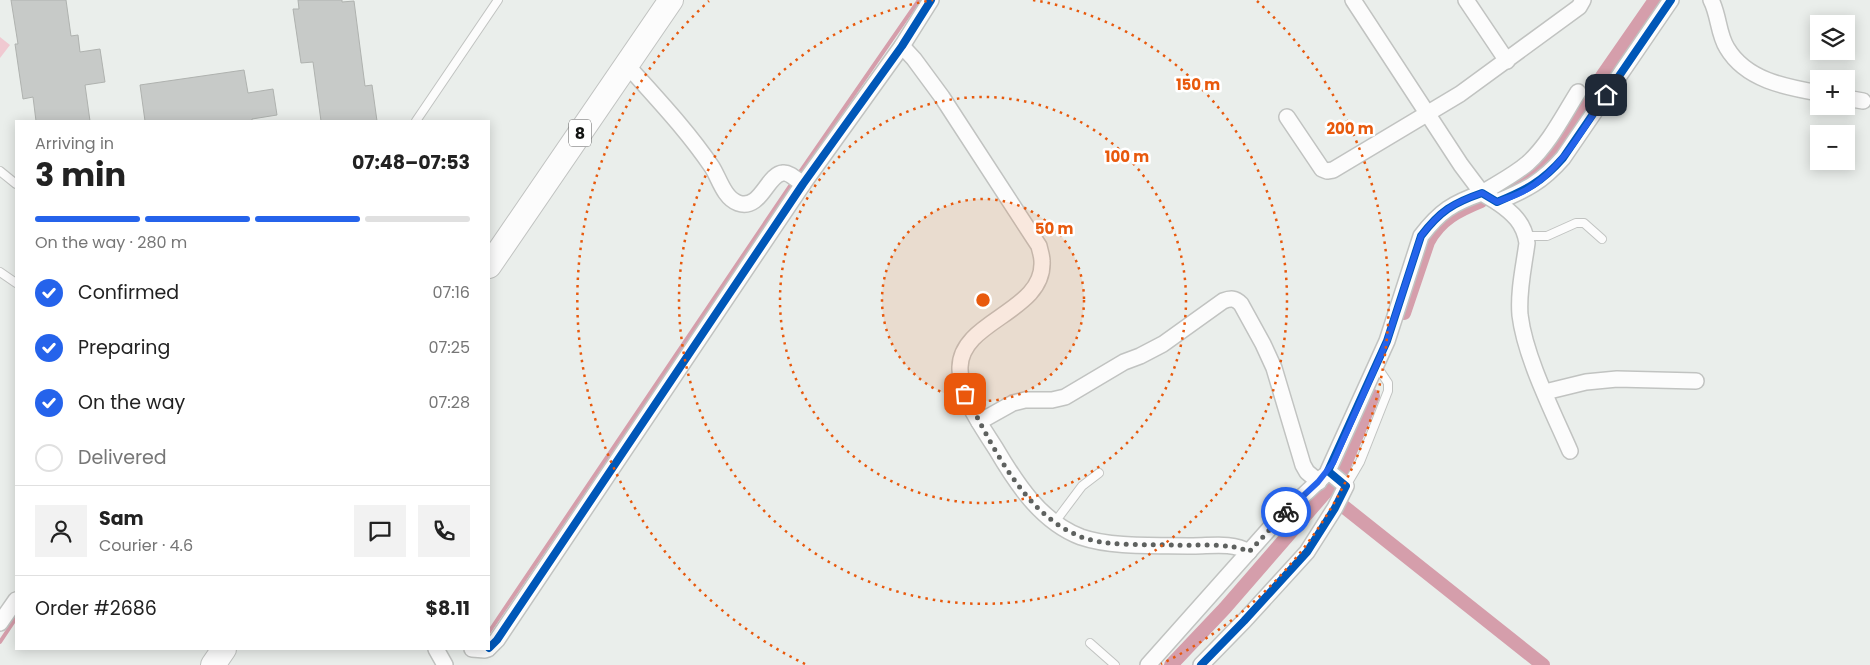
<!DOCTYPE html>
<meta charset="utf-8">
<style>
:root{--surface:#fff;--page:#f2f2f2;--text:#222;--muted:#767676;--line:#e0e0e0;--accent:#2563eb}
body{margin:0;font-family:Poppins,sans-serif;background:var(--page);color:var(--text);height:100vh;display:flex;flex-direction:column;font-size:19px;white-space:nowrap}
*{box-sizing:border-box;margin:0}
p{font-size:16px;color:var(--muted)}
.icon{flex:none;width:28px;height:28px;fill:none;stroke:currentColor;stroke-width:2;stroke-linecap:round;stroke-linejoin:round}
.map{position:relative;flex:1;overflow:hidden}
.sheet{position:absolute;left:15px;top:120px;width:475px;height:530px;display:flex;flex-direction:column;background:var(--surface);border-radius:0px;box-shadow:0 2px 12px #0003}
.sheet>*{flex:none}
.controls{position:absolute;left:1810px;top:15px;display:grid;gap:10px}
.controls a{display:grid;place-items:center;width:45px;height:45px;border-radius:0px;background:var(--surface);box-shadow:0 2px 12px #0003;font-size:25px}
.pin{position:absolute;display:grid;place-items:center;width:42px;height:42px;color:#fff;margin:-21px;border-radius:10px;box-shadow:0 2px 8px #0006}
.courier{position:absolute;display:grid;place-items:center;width:50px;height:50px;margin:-25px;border:4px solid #2563eb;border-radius:50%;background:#fff;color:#222;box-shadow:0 1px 6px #0007}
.head em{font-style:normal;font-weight:700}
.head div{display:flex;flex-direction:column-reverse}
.head{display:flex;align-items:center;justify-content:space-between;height:85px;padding:0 20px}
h1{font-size:32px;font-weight:700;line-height:38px}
.bar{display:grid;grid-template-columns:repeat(4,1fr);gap:8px 5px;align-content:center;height:60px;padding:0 20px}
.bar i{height:6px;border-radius:4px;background:var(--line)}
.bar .selected{background:var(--accent)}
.bar p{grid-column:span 4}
.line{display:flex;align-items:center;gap:12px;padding:0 20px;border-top:1px solid var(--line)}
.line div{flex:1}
.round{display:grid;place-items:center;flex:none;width:52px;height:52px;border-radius:0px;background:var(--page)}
ol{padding:0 20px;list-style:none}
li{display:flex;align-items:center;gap:15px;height:55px}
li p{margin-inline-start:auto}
li .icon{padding:5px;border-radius:50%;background:var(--accent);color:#fff;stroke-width:4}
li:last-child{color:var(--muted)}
li i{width:28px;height:28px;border:2px solid var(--line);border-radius:50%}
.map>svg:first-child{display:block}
.green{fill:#f0c9d1}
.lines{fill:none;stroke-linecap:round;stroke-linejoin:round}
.stream{stroke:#d59eab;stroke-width:4}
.canal{stroke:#d59eab;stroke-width:14}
.building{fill:#c7cac8;stroke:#afb2af}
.service-casing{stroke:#c1c3c1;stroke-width:10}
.minor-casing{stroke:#c1c3c1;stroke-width:18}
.primary-casing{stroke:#c1c3c1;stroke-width:26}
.service{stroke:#fcfcfc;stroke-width:8}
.minor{stroke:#fcfcfc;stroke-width:15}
.primary{stroke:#fcfcfc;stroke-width:24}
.cycleway-casing{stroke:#fff;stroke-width:11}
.cycleway{stroke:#0057b8;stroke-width:8}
.done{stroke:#5e615f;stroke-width:5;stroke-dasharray:0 9}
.route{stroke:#2563eb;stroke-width:6}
.ring{fill:none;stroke:#e8590c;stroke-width:2.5;stroke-dasharray:2.5 5}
.labels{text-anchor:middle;stroke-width:5;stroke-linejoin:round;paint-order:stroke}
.shield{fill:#fff;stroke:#5a5b5a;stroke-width:1}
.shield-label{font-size:16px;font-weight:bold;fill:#131513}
.centre{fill:#e8590c;stroke:#fff;stroke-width:2.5}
.ring-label{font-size:15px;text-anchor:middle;font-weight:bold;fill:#e8590c;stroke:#fff;stroke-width:5;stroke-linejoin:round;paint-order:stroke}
</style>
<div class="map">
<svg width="1870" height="665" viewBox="0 0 1870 665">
<rect width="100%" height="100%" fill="#eaeeeb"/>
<!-- green -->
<polygon class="green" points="0,37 10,45 0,58"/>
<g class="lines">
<!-- stream -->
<g class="stream">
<polyline points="798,175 919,0"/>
<polyline points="489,632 794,180"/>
<polyline points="0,642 16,618"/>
</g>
<!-- canal -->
<g class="canal">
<polyline points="1496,195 1524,180 1538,170 1555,150 1603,75 1655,0"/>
<path d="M1404 313 1428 242C1440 219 1459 210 1481 201"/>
<polyline points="1342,471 1373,396"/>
<polyline points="1343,506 1543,665"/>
<polyline points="1171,665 1225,608 1330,487"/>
</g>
</g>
<!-- building -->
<g class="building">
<polygon points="11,0 66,0 71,36 78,35 80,52 100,49 105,82 85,85 90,121 36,121 33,97 23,99 15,44 18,44"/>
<polygon points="298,0 342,0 342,2 354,1 365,86 372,85 377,121 321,121 313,62 301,63 293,9 299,9"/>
<polygon points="244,70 248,93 273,89 277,115 252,119 252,121 145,121 140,85"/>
</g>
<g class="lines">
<!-- service casing -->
<g class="service-casing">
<g id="service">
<polyline points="416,121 498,0"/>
<polyline points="0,171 16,184"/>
<polyline points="1526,236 1547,236 1576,223 1584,223 1602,239"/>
<polyline points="0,272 16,283"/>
<polyline points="1346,486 1360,462 1388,391 1388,383 1376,365"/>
<polyline points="1055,522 1082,486 1099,473"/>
<polyline points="1090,643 1115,665"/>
</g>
</g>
<!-- minor casing -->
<g class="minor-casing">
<g id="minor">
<path d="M1353 0 1461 165 1482 193C1498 183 1514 175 1528 163 1549 144 1563 116 1578 92"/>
<polyline points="1466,0 1507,61"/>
<path d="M1711 0C1719 15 1718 34 1727 48 1746 80 1785 87 1819 93"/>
<path d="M902 46 914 59 942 97 1039 246C1040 251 1042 256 1042 261 1045 312 961 320 960 367 959 396 981 425 996 449 1016 483 1041 522 1081 537 1113 548 1158 545 1193 546 1212 546 1232 542 1249 552"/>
<path d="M626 67 634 73C661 103 689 133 712 167 719 178 724 198 738 203 761 211 767 174 783 173 789 172 797 180 803 184"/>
<polyline points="1846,98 1863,101"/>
<polyline points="1287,117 1322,169 1327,171 1333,170 1460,94 1579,7 1583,0"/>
<path d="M1497 202C1513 213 1524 223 1527 243 1524 266 1518 291 1520 315 1525 357 1553 412 1570 451"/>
<polyline points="1545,392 1586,382 1617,379 1696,381"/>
<path d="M979 422 1013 403 1025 400H1052L1065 397 1124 362 1140 356 1163 344 1223 301C1231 298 1235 298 1241 304L1263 344 1274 368 1303 465 1307 472 1319 482"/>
<polyline points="0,623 16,600"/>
<polyline points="489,648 497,640 803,184 902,46 931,0"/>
<polyline points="436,649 445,665"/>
<polyline points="472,649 485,650 488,649"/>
<polyline points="1148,665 1278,519 1324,476"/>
<path d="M1201 665 1244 621 1307 552 1335 508 1346 486 1328 471 1387 341 1421 236C1440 211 1453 203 1482 193L1497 202C1526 190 1542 182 1563 158L1671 0"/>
</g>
</g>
<!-- primary casing -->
<g class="primary-casing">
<g id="primary">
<polyline points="489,266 671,0"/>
<polyline points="213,665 224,649"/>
</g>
</g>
<!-- service -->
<use href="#service" class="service"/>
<!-- minor -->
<use href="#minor" class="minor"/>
<!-- primary -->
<use href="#primary" class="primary"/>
<!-- cycleway casing -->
<g class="cycleway-casing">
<g id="cycleway">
<polyline points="489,648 497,640 803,184 902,46 931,0"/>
<path d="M1201 665 1244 621 1307 552 1335 508 1346 486 1328 471 1387 341 1421 236C1440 211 1453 203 1482 193L1497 202C1526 190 1542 182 1563 158L1671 0"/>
</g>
</g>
<!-- cycleway -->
<use href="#cycleway" class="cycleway"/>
</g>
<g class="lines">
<!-- done -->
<path class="done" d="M965 394C992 445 1023 513 1079 536 1104 547 1147 544 1174 545 1195 546 1231 542 1249 552L1286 512"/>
<!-- route -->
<path class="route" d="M1286 512 1318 482 1333 463 1387 341 1421 236C1440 211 1453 203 1482 193L1497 202C1507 198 1517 195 1526 190 1562 170 1583 128 1606 95"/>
</g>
<!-- distance rings -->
<circle cx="983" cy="300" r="101" fill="#e8590c" fill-opacity=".12"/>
<g class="ring">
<circle cx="983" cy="300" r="101"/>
<circle cx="983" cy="300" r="203"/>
<path d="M1033 0A304 304 0 1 1 933 0"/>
<path d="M805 664A405 405 0 0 1 709 1M1257 1A405 405 0 0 1 1161 664"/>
</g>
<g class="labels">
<!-- shield labels -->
<rect class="shield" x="569" y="119.5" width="22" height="27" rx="4"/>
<g class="shield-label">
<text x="580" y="139">8</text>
</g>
</g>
<circle cx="983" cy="300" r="8" class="centre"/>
<g class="ring-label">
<text x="1198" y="90">150 m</text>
<text x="1350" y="134">200 m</text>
<text x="1127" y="162">100 m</text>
<text x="1054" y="234">50 m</text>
</g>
</svg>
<div class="controls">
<a><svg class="icon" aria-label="layers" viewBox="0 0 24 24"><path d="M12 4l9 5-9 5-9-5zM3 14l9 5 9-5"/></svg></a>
<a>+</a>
<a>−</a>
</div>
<div class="pin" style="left:965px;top:394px;background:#ea580c"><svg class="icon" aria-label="bag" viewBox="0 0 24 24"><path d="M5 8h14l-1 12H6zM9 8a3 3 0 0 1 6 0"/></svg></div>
<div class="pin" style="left:1606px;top:95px;background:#1f2937"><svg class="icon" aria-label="home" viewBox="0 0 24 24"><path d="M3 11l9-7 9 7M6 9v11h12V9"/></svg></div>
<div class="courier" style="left:1286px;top:512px"><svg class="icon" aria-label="bike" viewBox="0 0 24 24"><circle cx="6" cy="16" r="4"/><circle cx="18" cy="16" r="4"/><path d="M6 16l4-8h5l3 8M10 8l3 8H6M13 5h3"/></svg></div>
<section class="sheet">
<div class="head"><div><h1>3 min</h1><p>Arriving in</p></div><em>07:48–07:53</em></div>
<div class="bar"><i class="selected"></i><i class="selected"></i><i class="selected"></i><i></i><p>On the way · 280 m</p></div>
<ol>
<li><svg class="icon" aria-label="check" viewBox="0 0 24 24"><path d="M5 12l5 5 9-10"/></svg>Confirmed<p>07:16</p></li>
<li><svg class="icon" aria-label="check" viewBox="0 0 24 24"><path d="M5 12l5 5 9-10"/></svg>Preparing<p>07:25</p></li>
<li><svg class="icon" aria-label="check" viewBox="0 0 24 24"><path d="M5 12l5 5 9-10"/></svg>On the way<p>07:28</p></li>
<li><i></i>Delivered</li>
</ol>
<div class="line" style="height:90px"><a class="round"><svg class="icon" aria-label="person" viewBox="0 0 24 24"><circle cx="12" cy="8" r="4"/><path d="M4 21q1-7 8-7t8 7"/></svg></a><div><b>Sam</b><p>Courier · 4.6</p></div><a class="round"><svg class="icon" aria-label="chat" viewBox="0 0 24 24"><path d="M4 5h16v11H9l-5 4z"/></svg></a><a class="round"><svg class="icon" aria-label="phone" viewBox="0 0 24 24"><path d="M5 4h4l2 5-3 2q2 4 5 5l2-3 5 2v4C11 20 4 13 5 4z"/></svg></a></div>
<div class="line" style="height:65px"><div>Order #2686</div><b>$8.11</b></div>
</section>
</div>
